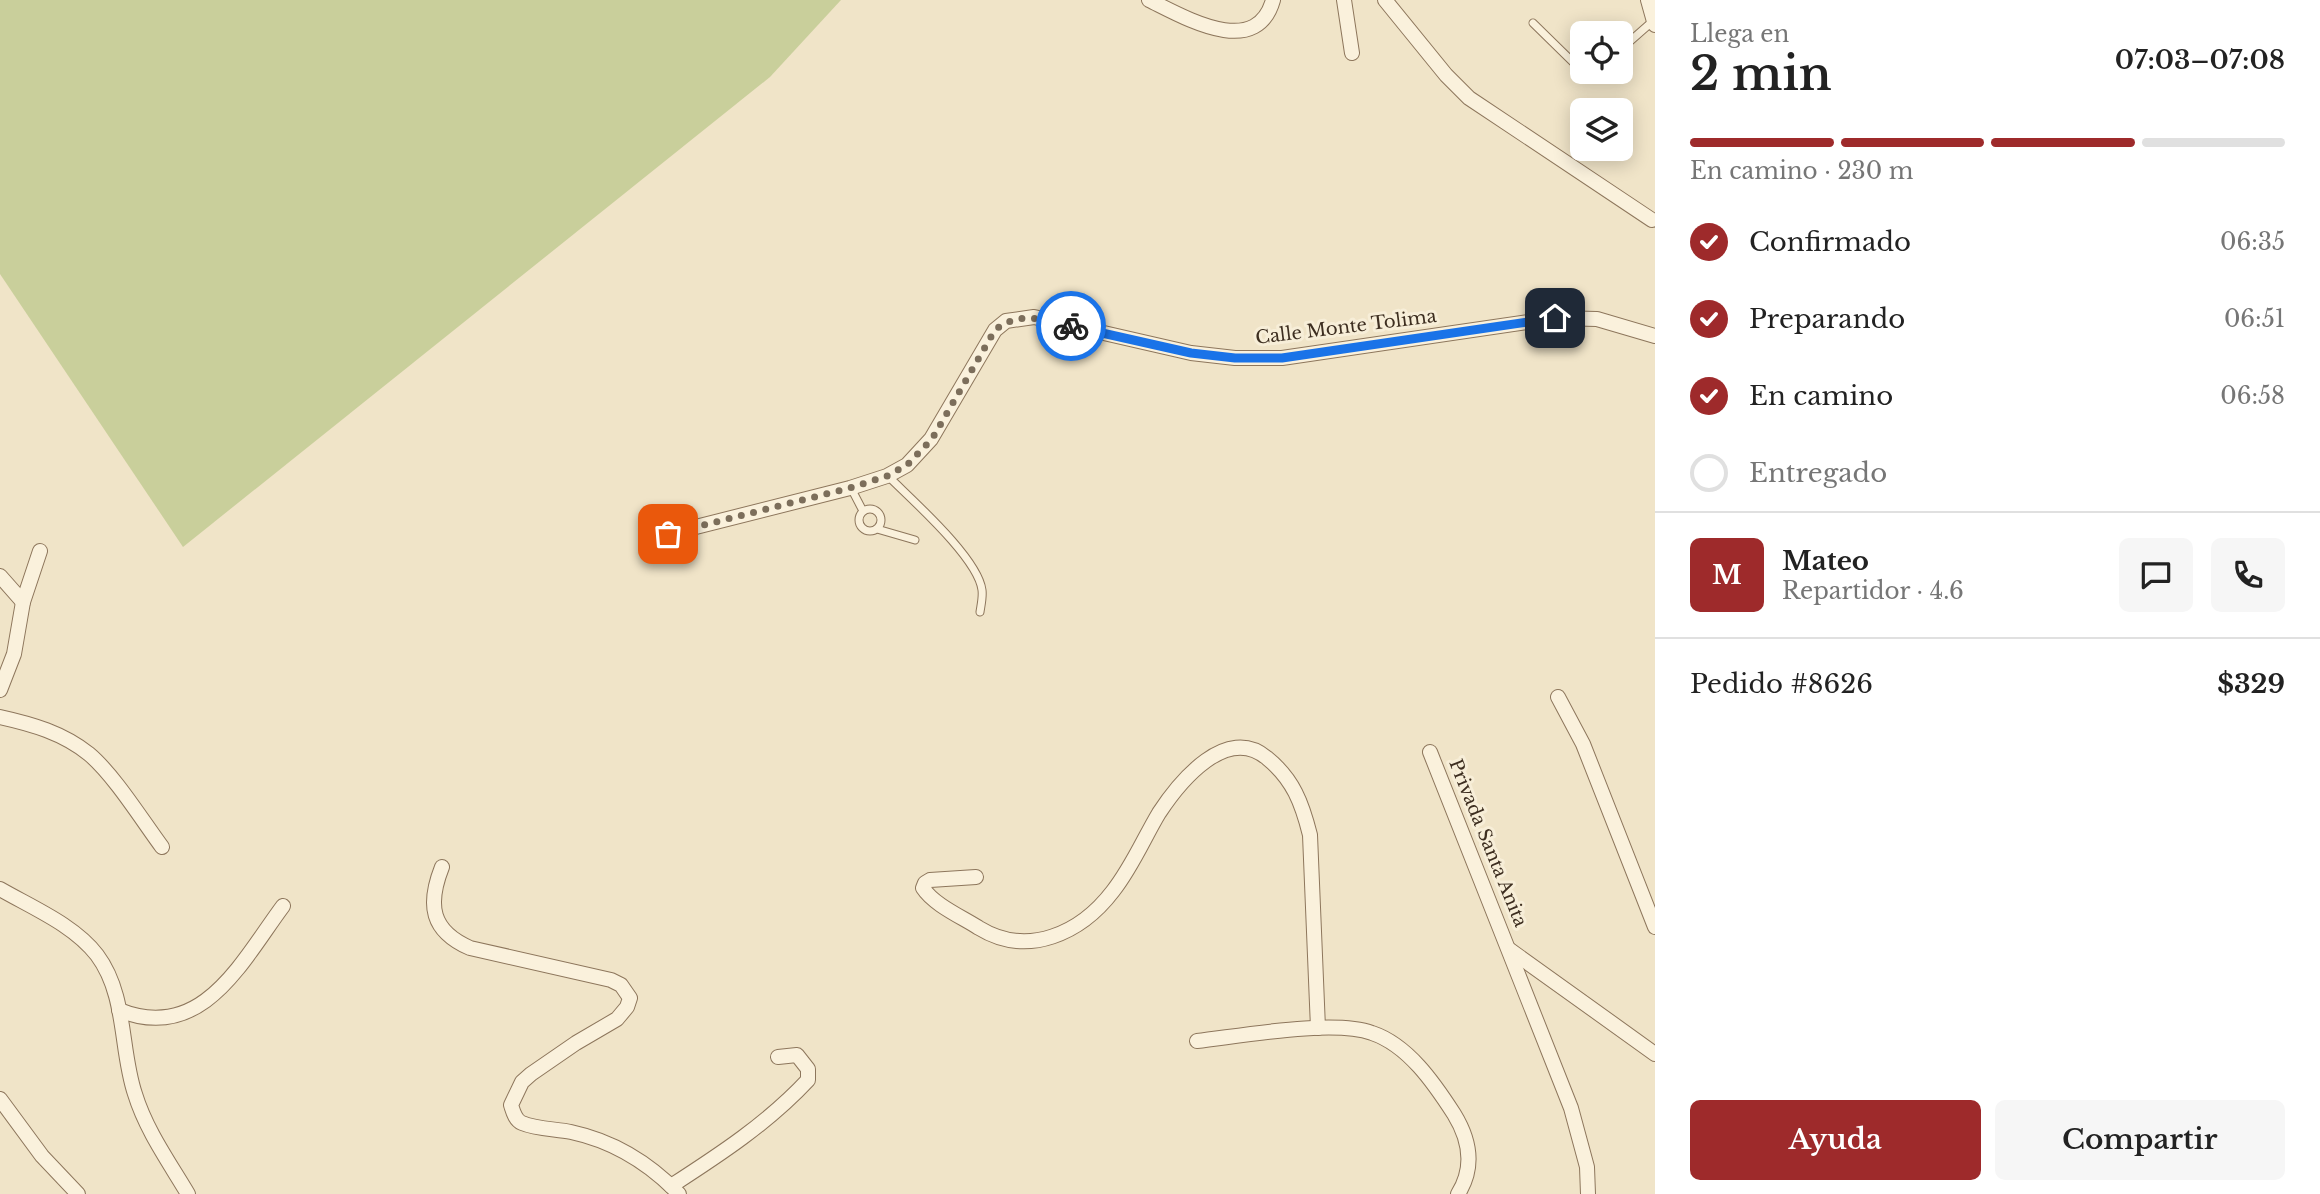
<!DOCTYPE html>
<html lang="es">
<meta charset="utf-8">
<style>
:root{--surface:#fff;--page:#f6f6f6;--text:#222;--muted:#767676;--line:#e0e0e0;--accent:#9e2a2b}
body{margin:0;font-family:"Libre Baskerville",serif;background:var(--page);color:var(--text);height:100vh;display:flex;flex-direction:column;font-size:26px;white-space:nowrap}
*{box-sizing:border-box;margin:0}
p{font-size:23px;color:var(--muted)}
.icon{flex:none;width:38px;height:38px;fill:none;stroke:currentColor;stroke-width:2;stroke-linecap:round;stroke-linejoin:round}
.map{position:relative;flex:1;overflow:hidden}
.panel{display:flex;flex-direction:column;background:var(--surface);width:665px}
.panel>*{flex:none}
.fabs{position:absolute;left:1570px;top:21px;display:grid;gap:14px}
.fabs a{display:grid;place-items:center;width:63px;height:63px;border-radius:10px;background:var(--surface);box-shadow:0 4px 18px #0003;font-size:35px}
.pin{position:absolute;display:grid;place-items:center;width:60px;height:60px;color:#fff;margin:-30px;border-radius:14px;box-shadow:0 4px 10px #0006}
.courier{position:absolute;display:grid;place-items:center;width:70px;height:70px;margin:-35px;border:5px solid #1a73e8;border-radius:50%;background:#fff;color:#222;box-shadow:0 2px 9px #0007}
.overview em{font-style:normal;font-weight:600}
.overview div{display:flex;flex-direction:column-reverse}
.overview{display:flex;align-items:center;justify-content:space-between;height:119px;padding:0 35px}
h1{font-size:46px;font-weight:600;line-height:52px}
.bar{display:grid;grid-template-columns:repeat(4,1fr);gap:10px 7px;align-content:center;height:84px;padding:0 35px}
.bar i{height:9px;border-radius:5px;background:var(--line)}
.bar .on{background:var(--accent)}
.bar p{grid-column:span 4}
.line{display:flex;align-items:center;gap:18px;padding:0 35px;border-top:2px solid var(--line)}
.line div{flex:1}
.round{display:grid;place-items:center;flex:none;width:74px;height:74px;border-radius:10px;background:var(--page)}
ol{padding:0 35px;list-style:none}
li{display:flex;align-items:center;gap:21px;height:77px}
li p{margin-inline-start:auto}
li .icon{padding:7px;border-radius:50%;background:var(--accent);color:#fff;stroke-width:4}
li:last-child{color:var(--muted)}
li i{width:38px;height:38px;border:4px solid var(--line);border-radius:50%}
.cta{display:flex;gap:14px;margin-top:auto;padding:14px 35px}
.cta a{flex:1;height:80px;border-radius:10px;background:var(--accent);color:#fff;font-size:28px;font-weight:600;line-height:80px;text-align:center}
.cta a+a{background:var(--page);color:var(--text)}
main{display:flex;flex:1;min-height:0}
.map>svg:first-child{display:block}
.green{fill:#c9cf9b}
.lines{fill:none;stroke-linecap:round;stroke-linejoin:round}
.lane-casing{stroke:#8d765c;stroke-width:9}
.street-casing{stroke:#8d765c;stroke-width:16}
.lane{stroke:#faf1dc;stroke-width:7}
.street{stroke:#faf1dc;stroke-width:14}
.done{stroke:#7c6e5b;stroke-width:7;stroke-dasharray:0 12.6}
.route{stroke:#1a73e8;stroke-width:9}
.labels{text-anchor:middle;stroke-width:6;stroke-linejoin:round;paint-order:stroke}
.street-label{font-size:18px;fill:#3d2e20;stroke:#f7eed8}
</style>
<main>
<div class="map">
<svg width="1655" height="1194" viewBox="0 0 1655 1194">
<rect width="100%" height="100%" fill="#f0e4c8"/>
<!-- green -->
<polygon class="green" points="0,0 841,0 770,77 183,547 0,274"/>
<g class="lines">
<!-- lane casing -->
<g class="lane-casing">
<g id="lane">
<polyline points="1533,23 1582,71"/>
<polyline points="1620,50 1653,21"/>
<polyline points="1586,72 1594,72"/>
<path d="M888 476C912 500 978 558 982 590 983 597 981 605 980 612"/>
<polyline points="851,488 863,511"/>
<circle cx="870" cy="520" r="11"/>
<polyline points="877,529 915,540"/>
</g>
</g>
<!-- street casing -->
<g class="street-casing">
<g id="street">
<path d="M1149 0C1184 17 1256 60 1273 0"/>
<polyline points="1344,0 1352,53"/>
<polyline points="1385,0 1446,75 1469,98 1652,220"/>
<polyline points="1648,0 1655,25"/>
<polyline points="668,534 850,488 887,476 907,465 931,439 995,330 1006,321 1034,317 1191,353 1235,358 1282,358 1555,318 1597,319 1655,336"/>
<polyline points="0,576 23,602"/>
<polyline points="0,690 14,654 23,602 40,551"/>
<polyline points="1558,697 1583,744 1655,927"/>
<path d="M0 717C32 724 63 733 89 754 114 775 142 820 162 847"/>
<polyline points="1430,752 1571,1108 1587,1167 1588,1194"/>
<path d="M442 867C427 905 431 931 470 948L611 980 621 985 630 998 627 1007 617 1019 576 1043 531 1074 522 1082 511 1105C513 1111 515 1120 522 1123 536 1129 556 1129 571 1132 613 1141 649 1163 679 1194"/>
<path d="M976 877 930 880 925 883 923 888C934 905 962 917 979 928 1028 958 1081 933 1113 891 1132 867 1144 838 1159 813 1180 781 1227 724 1267 758 1293 779 1302 803 1310 835L1318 1028"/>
<path d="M0 889C33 908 74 925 97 955 127 995 120 1050 135 1094 146 1130 169 1162 188 1194"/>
<polyline points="1510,950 1655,1054"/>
<path d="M119 1010C202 1044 242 961 283 906"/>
<path d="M1197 1041C1241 1036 1333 1019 1372 1033 1408 1045 1434 1083 1454 1114 1470 1140 1475 1167 1458 1194"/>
<polyline points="0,1099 42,1156 78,1194"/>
<path d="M671 1186C719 1155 768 1123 808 1080V1069L797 1055 778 1057"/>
</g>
</g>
<!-- lane -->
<use href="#lane" class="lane"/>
<!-- street -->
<use href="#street" class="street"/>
</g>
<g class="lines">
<!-- done -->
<path class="done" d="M668 534 850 488 887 476 907 465 932 439 995 330C1019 311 1044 319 1071 326"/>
<!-- route -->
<polyline class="route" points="1071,326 1191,353 1235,358 1282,358 1555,318"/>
</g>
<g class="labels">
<!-- street labels -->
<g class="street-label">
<text transform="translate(1346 327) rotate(-7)" y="6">Calle Monte Tolima</text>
<text transform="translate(1488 843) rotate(68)" y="6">Privada Santa Anita</text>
</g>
</g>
</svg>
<div class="fabs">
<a><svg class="icon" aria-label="locate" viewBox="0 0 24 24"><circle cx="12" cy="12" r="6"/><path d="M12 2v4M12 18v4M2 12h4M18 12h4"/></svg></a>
<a><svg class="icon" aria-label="layers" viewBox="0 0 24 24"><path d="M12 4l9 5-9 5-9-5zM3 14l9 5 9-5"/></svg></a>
</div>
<div class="pin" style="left:668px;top:534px;background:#ea580c"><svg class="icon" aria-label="bag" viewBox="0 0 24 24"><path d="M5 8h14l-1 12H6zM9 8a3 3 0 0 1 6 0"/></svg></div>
<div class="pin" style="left:1555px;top:318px;background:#1f2937"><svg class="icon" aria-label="home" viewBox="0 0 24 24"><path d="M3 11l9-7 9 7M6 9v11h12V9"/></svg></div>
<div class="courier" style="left:1071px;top:326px"><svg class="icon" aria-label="bike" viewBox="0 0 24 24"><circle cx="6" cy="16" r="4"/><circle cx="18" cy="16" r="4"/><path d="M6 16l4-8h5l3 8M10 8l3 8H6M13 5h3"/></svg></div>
</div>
<section class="panel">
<div class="overview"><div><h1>2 min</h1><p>Llega en</p></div><em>07:03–07:08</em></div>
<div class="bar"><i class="on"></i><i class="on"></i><i class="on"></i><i></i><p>En camino · 230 m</p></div>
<ol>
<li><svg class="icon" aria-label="check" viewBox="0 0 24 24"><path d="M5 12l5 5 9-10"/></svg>Confirmado<p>06:35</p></li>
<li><svg class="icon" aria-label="check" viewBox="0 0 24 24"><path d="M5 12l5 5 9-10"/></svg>Preparando<p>06:51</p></li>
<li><svg class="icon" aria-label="check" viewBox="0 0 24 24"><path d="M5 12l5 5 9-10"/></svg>En camino<p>06:58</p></li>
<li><i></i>Entregado</li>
</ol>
<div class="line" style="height:126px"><b class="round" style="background:var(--accent);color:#fff">M</b><div><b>Mateo</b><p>Repartidor · 4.6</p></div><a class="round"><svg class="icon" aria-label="chat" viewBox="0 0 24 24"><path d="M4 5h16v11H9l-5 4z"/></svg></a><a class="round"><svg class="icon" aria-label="phone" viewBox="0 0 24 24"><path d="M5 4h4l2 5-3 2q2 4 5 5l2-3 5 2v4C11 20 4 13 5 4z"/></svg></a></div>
<div class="line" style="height:91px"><div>Pedido #8626</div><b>$329</b></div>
<div class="cta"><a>Ayuda</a><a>Compartir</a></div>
</section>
</main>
